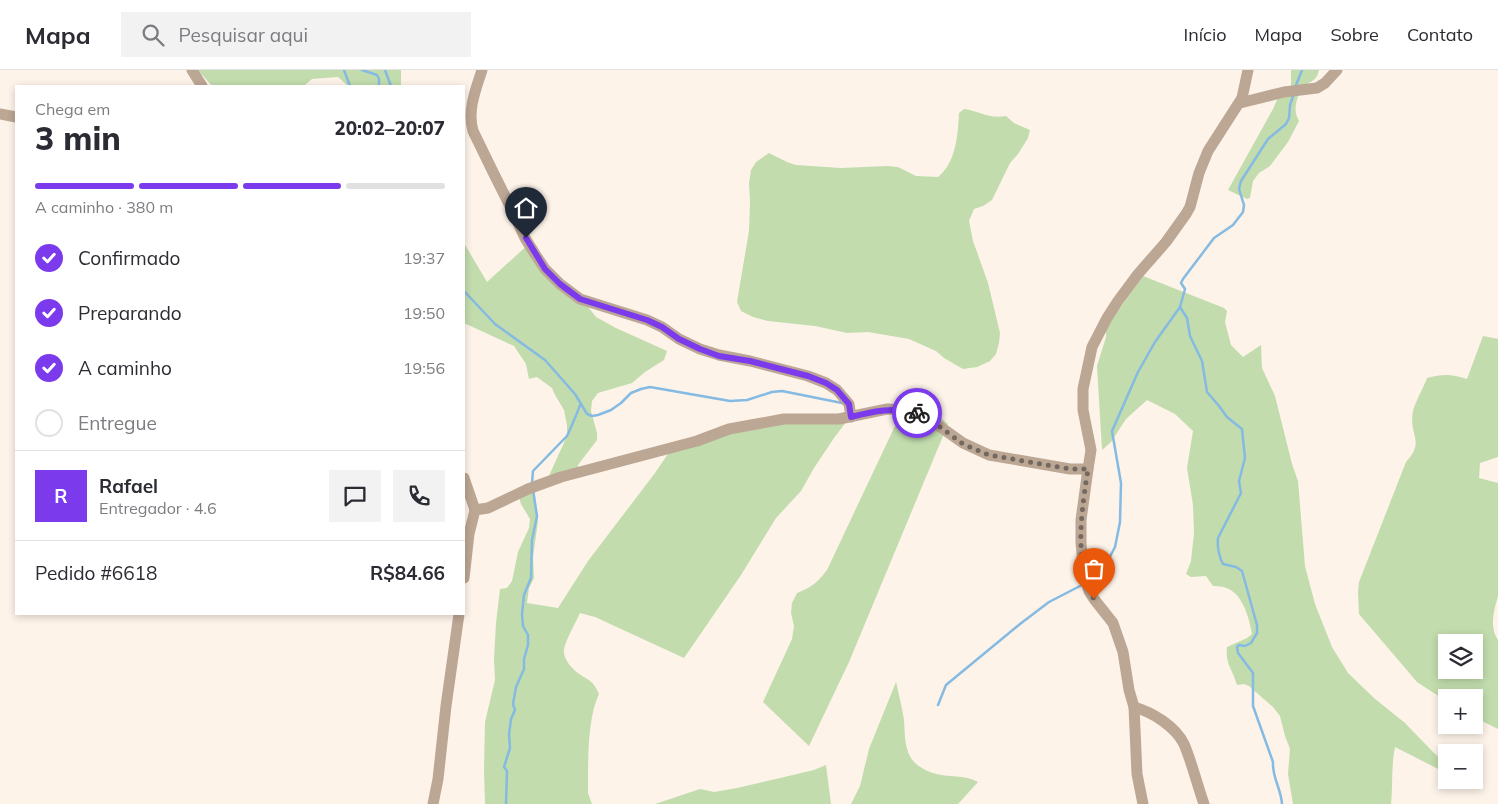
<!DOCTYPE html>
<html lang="pt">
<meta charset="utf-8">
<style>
:root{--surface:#fff;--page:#f2f2f3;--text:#2b2b33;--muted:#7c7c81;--line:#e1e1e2;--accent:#7c3aed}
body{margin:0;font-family:Mulish,sans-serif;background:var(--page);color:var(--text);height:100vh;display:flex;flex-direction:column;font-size:19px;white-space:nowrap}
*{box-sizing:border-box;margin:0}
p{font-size:16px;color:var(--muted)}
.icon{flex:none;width:28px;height:28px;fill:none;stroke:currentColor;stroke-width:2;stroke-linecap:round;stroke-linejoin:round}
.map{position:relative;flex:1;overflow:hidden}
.panel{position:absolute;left:15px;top:15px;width:450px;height:530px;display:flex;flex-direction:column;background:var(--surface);border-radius:0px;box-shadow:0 2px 8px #0003}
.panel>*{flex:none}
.fabs{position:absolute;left:1438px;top:564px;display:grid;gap:10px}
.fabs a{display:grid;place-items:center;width:45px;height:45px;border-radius:0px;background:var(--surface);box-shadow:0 2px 8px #0003;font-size:25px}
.pin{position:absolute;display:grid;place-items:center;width:42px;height:42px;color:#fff;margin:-51px -21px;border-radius:50% 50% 50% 0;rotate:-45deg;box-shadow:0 0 5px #0007}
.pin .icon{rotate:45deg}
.courier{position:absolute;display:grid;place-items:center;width:50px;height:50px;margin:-25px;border:4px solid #7c3aed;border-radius:50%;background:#fff;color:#222;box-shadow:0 1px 6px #0007}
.head em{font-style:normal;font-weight:800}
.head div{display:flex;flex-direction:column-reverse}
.head{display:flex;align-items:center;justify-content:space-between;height:85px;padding:0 20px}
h1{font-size:32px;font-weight:800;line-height:38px}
.bar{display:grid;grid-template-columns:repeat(4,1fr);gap:8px 5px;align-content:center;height:60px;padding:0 20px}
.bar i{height:6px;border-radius:4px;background:var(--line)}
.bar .selected{background:var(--accent)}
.bar p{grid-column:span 4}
.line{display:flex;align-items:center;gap:12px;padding:0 20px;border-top:1px solid var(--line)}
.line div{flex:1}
.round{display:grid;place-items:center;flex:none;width:52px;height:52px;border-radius:0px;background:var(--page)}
ol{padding:0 20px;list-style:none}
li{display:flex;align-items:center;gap:15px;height:55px}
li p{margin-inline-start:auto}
li .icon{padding:5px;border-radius:50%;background:var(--accent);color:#fff;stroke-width:4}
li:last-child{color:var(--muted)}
li i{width:28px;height:28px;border:2px solid var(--line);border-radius:50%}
header{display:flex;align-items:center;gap:30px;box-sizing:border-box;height:70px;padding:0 25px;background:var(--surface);border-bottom:1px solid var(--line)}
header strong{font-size:24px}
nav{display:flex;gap:28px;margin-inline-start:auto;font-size:18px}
.search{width:350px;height:45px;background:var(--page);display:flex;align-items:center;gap:12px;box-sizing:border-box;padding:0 18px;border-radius:0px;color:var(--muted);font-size:19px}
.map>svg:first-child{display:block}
.green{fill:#c2dcad;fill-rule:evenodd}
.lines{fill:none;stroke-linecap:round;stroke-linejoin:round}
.stream{stroke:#85bae2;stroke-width:2.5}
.minor{stroke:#bca694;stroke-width:11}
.done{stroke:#736960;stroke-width:5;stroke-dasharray:0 9}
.route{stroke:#7c3aed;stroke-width:6}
</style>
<header>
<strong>Mapa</strong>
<div class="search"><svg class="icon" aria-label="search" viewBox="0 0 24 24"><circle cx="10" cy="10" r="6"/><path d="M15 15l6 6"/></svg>Pesquisar aqui</div>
<nav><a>Início</a><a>Mapa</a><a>Sobre</a><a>Contato</a></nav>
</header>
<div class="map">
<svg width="1498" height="734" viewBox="0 0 1498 734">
<rect width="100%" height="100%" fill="#fdf3e9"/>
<!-- green -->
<g class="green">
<polygon points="198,0 401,0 401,16 348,16 338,7 312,9 304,16 212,16"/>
<path d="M1291 0H1319C1317 9 1314 10 1307 14 1299 19 1294 35 1296 43 1296 46 1298 48 1299 51L1288 72 1270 96 1259 103 1253 111 1250 128 1247 129 1228 120 1273 39 1279 25 1291 22Z"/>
<path d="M964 39C980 41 988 49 1006 46L1014 53 1030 60 1028 68 1018 84 1010 93 992 130 983 136 974 139 969 151 973 171 988 213 1000 263 999 273 996 284 990 291 977 297 963 299 944 288 936 281 909 269 868 262 847 263 815 256 768 251 753 247 741 241 737 232 749 161 750 132 749 113 751 100 756 92 769 83 787 92 796 95 841 98 887 96 898 97 916 106 938 107C956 93 958 64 959 43Z"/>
<polygon points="531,172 539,186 584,232 596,247 616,258 667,281 664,290 645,302 632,313 598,323 592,331 591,341 597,363 597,370 578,395 578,403 548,408 567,366 567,355 564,340 555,325 552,318 537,307 529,309 526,294 514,276 464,253 464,173 487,212"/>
<path d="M1143 206 1224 238 1227 241 1225 252 1231 275 1243 287 1261 275 1262 298 1275 326 1292 394 1298 411 1305 496 1315 534 1332 577 1348 603 1374 628 1405 653 1434 683 1446 693V703L1395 677C1391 696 1393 715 1391 734H1293L1288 704 1290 679 1285 666 1280 646 1273 637 1249 616 1244 614 1237 615C1233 600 1225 594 1227 577L1247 568 1252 564C1250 551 1244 529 1232 521 1227 517 1220 516 1213 516L1206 506 1191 507 1186 504 1191 491 1194 463 1193 435 1187 398 1193 361 1175 344 1147 330 1126 349 1111 372 1102 380 1097 296 1106 267V258Z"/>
<path d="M1483 266 1498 269V387L1480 393 1479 408 1498 413V526C1494 540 1489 558 1498 570V659L1474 647V628H1446V631L1417 612 1359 544 1358 522 1359 512 1406 392C1426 371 1408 365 1413 341 1416 330 1423 319 1427 308 1443 304 1451 304 1467 309ZM1446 572H1474V600H1446Z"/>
<path d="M904 337C922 338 935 342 948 354L849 592 809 676 763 632 792 569 794 556 791 543 792 533 797 523C812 517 817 513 827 500Z"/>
<path d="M850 347 834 368 814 398 801 421 776 448 741 505 684 588 595 547 580 543C576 552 565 571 564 580 563 588 571 598 578 603 589 611 593 610 599 624 587 649 588 695 588 723L592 734H485L484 700 485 652 495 610 494 589 496 553 500 519 507 518 512 511 518 482 529 458 530 449 521 434 518 424 534 415 538 451 533 487 534 508 529 518 527 533 558 538 588 491 655 403 672 378 740 355Z"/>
<path d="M896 612C899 625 902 637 904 650 905 662 904 677 911 688 915 695 926 701 933 703 948 708 964 704 978 712L958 734H851L860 716 869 679Z"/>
<polygon points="826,695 831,734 655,734 700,719 714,722 737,718 814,700"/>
</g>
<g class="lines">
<!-- stream -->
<g class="stream">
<polyline points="344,0 350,16"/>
<polyline points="362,0 377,5 379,9 379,16"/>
<polyline points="385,0 391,16"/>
<polyline points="1295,18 1302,0"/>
<polyline points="464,221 495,254 545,290 575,324 587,344 592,346 598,345 611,340 621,333 631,323 641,319 650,317 730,331 747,330 772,322 782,321 842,333"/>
<path d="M532 413 533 401 567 366C569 362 579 339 580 335"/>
<polyline points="1104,498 1115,477 1120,452 1121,413 1112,361 1138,302 1155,272 1180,237"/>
<polyline points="938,635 946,615 1020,554 1049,532 1082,515"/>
<polyline points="506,734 507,701 504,697 510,678 509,664 511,649 515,640 513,634 516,617 524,599 524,589 528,575 528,565 523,556 522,544 524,525 531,508 532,470 537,446 533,420"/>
<path d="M1282 734C1281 718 1272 708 1273 692L1253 636V603L1238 583 1237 577 1239 575 1245 576 1251 573 1257 563V555L1242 501 1236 497 1223 494C1219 487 1217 476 1218 468L1241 423 1239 411 1245 388 1242 359 1227 347 1219 336 1207 322 1202 291 1190 266 1187 248 1180 237 1185 219 1181 213 1183 209 1214 168 1233 155 1243 142 1244 135 1239 119 1241 111 1268 69 1286 54 1289 48 1290 35 1294 23"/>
</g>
<!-- minor -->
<g class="minor">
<polyline points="192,0 202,16"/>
<path d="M482 0C476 19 467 40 473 61L493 102 509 134 525 168 535 184 545 199 560 214 580 229 647 250 662 257 679 269 700 279 719 285 750 291 808 306 826 313 837 320 849 334 851 347"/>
<polyline points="1240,33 1284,22 1317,18 1325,13 1337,0"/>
<polyline points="0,44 16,47"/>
<polyline points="1088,399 1081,450 1081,473 1084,504 1089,521 1094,529 1113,553 1123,582 1129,620 1134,637 1137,704 1143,734"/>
<polyline points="464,408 475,440"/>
<polyline points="464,508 469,464 475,440 488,438 528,419 561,407 697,371 729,359 784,349 839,349 887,339 904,340 916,343 932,351 963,373 989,385 1070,399 1088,399 1091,380 1083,340 1083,319 1092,277 1107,248 1118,231 1138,204 1166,172 1186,144 1190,137 1199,103 1208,81 1242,28 1248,0"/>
<path d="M1134 637C1152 642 1175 656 1184 674 1192 693 1197 714 1204 734"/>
<polyline points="433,734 438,709 446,636 459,544"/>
</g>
</g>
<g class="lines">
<!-- done -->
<path class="done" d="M917 343 932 351 963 374 989 385 1070 399H1088C1082 438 1073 493 1094 529"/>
<!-- route -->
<path class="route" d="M526 168 545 199 560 214 580 229 647 250 662 257 679 269 700 279 719 286 750 291 808 306 826 313 837 320 849 334 851 347C874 341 894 337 917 343"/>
</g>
</svg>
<div class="fabs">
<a><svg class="icon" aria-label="layers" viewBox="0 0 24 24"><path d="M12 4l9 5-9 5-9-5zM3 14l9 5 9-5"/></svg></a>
<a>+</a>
<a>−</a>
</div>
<div class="pin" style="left:1094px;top:529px;background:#ea580c"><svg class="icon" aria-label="bag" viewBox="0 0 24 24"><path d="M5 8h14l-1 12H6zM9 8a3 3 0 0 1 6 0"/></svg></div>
<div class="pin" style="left:526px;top:168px;background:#1f2937"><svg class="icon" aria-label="home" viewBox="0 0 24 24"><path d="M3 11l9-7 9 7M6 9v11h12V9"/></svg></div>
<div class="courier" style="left:917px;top:343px"><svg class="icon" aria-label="bike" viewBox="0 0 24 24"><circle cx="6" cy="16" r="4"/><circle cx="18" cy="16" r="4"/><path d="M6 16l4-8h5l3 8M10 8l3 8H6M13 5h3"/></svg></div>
<section class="panel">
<div class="head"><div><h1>3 min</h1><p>Chega em</p></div><em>20:02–20:07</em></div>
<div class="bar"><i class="selected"></i><i class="selected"></i><i class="selected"></i><i></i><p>A caminho · 380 m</p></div>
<ol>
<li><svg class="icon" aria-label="check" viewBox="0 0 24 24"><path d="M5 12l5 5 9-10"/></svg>Confirmado<p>19:37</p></li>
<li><svg class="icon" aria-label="check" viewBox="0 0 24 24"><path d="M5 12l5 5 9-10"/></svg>Preparando<p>19:50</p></li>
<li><svg class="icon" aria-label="check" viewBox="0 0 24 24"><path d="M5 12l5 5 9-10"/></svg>A caminho<p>19:56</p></li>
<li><i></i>Entregue</li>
</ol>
<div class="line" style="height:90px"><b class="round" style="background:var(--accent);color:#fff">R</b><div><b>Rafael</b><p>Entregador · 4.6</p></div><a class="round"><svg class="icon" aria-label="chat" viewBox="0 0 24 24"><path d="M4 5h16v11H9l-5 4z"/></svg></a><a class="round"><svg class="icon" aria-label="phone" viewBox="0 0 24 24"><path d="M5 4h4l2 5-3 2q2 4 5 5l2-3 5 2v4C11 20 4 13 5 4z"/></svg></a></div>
<div class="line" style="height:65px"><div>Pedido #6618</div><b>R$84.66</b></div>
</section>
</div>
